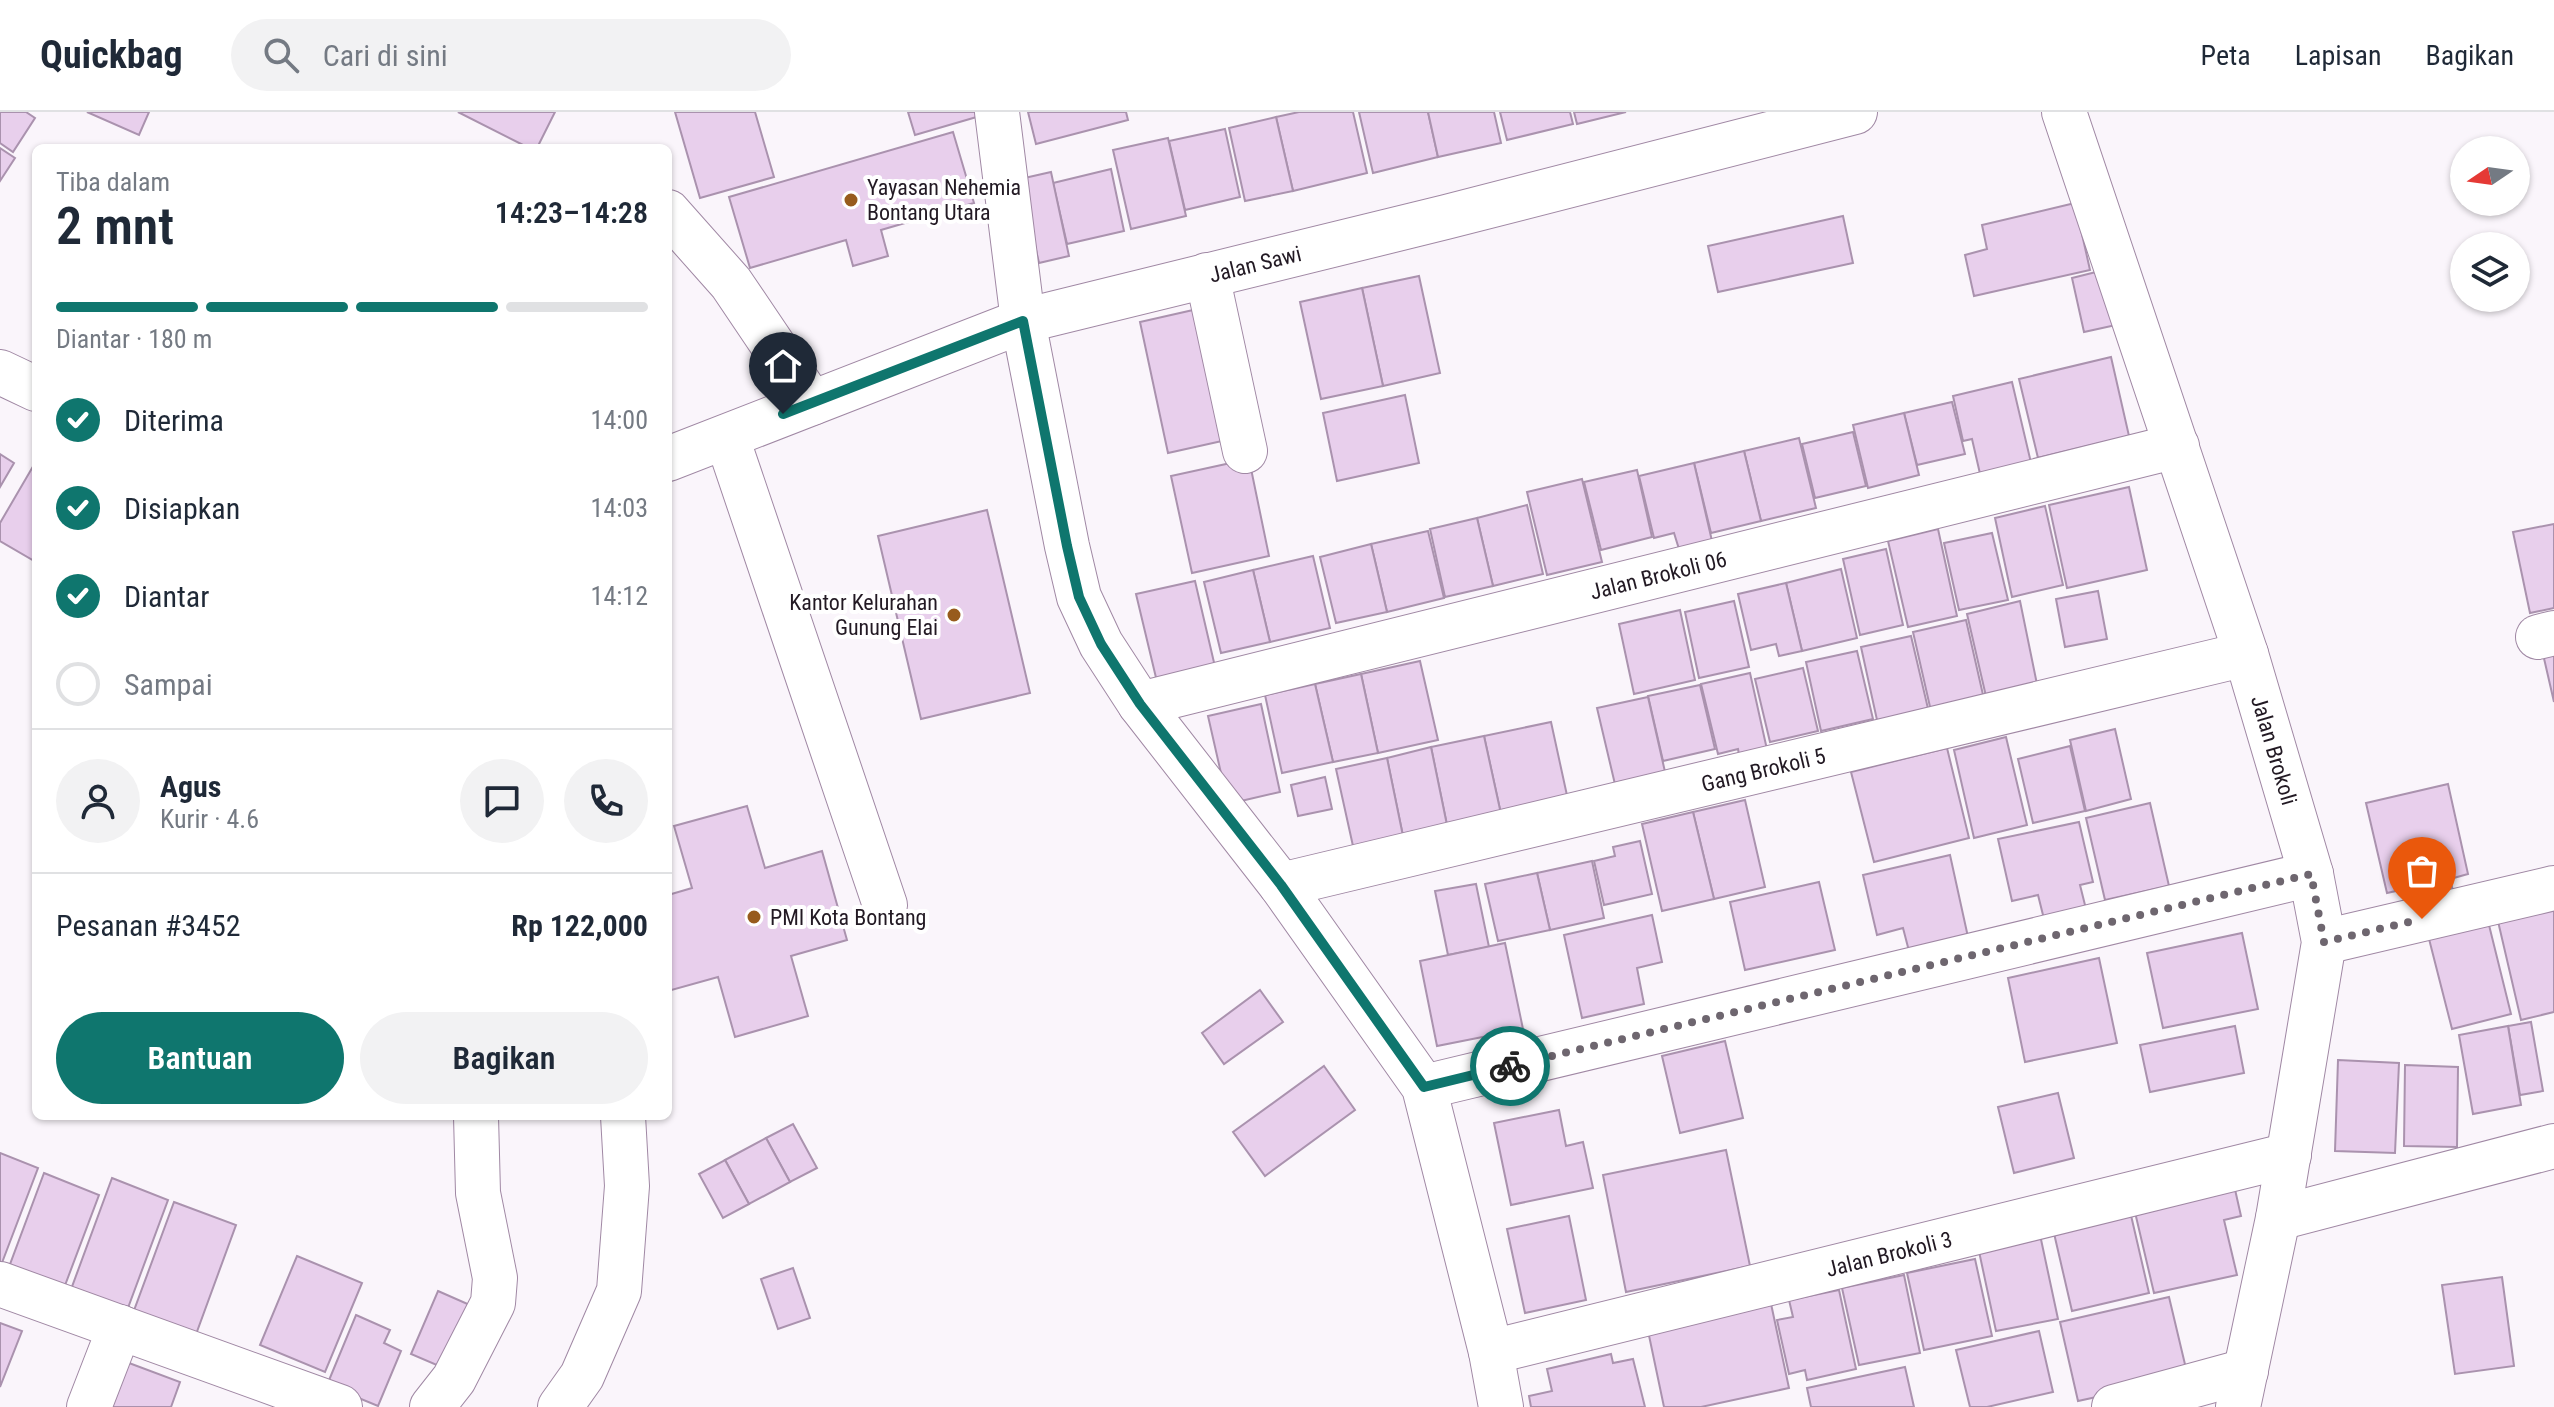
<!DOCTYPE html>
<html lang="id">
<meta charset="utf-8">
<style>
:root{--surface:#fff;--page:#f2f2f3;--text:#1f2937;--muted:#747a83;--line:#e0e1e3;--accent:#0f766e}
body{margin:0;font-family:"Roboto Condensed",sans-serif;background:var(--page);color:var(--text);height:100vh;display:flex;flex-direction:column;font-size:30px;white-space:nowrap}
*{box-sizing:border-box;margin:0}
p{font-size:26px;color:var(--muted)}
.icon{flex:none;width:44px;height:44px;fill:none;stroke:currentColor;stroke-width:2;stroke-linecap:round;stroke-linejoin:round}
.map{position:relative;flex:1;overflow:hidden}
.panel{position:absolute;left:32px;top:32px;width:640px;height:976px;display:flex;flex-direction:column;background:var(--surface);border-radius:12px;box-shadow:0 2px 6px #0004}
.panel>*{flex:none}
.needle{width:52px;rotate:257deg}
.controls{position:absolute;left:2450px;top:24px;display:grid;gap:16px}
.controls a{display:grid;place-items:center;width:80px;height:80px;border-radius:50%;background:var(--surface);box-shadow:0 2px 6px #0004;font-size:40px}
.pin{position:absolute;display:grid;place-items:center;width:68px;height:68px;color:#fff;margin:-82px -34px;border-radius:50% 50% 50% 0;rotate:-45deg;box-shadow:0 0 8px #0007}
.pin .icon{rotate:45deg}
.courier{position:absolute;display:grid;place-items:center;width:80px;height:80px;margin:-40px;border:6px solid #0f766e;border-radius:50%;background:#fff;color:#222;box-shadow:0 2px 10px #0007}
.summary em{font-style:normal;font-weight:600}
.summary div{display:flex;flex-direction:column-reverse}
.summary{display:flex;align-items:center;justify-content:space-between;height:136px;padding:0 24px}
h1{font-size:52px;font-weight:600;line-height:60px}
.bar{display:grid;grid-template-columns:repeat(4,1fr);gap:12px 8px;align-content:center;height:96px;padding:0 24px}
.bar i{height:10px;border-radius:6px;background:var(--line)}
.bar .on{background:var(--accent)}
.bar p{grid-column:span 4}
.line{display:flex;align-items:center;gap:20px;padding:0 24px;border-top:2px solid var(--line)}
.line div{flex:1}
.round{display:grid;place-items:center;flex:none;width:84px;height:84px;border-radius:42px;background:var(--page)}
ol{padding:0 24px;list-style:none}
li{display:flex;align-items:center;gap:24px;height:88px}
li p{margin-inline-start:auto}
li .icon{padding:8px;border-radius:50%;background:var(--accent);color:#fff;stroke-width:4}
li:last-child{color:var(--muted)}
li i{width:44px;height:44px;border:4px solid var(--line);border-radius:50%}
.primary-button{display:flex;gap:16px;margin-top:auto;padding:16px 24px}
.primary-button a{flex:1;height:92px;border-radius:48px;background:var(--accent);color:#fff;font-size:32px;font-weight:600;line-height:92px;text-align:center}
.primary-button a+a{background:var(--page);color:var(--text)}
header{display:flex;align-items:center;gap:48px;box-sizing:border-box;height:112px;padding:0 40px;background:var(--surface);border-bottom:2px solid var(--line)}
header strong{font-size:38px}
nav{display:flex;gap:44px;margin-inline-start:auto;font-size:28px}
.search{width:560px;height:72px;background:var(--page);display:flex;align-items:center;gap:20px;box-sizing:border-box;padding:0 28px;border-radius:44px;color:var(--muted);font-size:30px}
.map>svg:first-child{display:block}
.building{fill:#e8cfec;stroke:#aa92ae;stroke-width:2}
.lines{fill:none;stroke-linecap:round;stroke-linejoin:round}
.minor-casing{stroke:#a088a4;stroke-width:46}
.minor{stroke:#fff;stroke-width:44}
.done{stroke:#6e666f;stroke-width:8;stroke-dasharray:0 14.4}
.route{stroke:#0f766e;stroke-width:10}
.poi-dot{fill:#975b1d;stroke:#fff;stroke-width:3}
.labels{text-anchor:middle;stroke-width:8;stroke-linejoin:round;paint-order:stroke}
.poi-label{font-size:22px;fill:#221923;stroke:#fff;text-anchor:start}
.street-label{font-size:22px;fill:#221923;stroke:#fff}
</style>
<header>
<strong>Quickbag</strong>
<div class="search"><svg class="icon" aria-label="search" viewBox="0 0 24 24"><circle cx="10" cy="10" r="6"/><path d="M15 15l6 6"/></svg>Cari di sini</div>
<nav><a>Peta</a><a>Lapisan</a><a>Bagikan</a></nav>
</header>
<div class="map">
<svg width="2554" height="1295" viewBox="0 0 2554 1295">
<rect width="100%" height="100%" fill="#faf5fb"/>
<!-- building -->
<g class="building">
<polygon points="0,0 26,0 35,6 13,40 0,31"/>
<polygon points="87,0 149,0 139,23"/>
<polygon points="458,0 555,0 537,36 529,36"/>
<polygon points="675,0 755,0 774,65 700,86"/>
<polygon points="908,0 979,0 980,4 915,23"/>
<polygon points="1028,0 1126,0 1128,8 1036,32"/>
<polygon points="1299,0 1353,0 1367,61 1293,79 1276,5"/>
<polygon points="1359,0 1428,0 1438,45 1373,61"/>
<polygon points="1428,0 1494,0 1501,31 1438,45"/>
<polygon points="1500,0 1570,0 1573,12 1507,28"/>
<polygon points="1574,0 1626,0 1577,12"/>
<polygon points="1276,5 1293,79 1245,89 1229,16"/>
<polygon points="1225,17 1240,85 1185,98 1169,29"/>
<polygon points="953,20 974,91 881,118 888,144 853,154 846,128 750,156 729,85"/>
<polygon points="1168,26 1186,104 1131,117 1113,38"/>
<polygon points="0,36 15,46 0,69"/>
<polygon points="1111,57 1124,119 1067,132 1053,71"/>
<polygon points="1051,60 1069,144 1039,151 1020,67"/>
<polygon points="2075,91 2090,158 1974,184 1965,143 1987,137 1982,113"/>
<polygon points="1843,104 1853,151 1718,180 1708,134"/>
<polygon points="2104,158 2116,213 2084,220 2072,166"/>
<polygon points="1419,164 1440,261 1383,274 1362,176"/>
<polygon points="1362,176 1383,274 1321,287 1300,190"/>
<polygon points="1202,196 1231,327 1168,341 1140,210"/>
<polygon points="2111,245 2129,324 2038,346 2019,267"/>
<polygon points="2012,270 2032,355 1981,366 1972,327 1963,329 1953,284"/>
<polygon points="1405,283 1419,351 1337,369 1323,301"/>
<polygon points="1952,290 1965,342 1917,353 1904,301"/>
<polygon points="1904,301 1919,363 1868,376 1853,313"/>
<polygon points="1853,320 1866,374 1815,386 1802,332"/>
<polygon points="1799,326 1816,396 1761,409 1744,339"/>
<polygon points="1744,339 1761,409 1711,421 1694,351"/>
<polygon points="0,342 14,351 0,375"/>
<polygon points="1249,347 1269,444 1192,461 1171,364"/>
<polygon points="35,351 36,351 36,450 0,429 0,411"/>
<polygon points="1694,351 1712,429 1679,437 1674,421 1654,426 1639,364"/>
<polygon points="1637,358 1652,425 1601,438 1584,370"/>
<polygon points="1582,367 1602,450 1547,463 1527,380"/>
<polygon points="2129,375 2147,458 2067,476 2049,393"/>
<polygon points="1527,393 1543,462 1493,474 1477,406"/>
<polygon points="2045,394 2063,473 2012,485 1995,406"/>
<polygon points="987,398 1030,581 921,607 878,424"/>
<polygon points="1477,406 1493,474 1445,485 1430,417"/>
<polygon points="2554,412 2554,496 2530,501 2513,420"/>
<polygon points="1938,417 1957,504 1908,515 1888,429"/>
<polygon points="1428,419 1444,486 1387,500 1371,432"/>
<polygon points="1992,421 2008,488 1959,498 1944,431"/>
<polygon points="1371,432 1387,500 1336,511 1320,445"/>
<polygon points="1886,437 1903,513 1860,523 1843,447"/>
<polygon points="1313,444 1330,516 1270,530 1253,458"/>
<polygon points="1841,457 1857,526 1802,539 1786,471"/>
<polygon points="1253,458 1270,530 1221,541 1204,470"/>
<polygon points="1195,469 1216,559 1158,574 1136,482"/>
<polygon points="1786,471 1802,539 1779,544 1776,532 1751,538 1738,482"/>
<polygon points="2098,479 2107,527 2065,535 2056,487"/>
<polygon points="1734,489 1749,555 1699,566 1685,500"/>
<polygon points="2020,489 2039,582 1988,593 1967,502"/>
<polygon points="1680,498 1695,568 1634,582 1619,512"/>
<polygon points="1966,508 1986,596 1933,608 1913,520"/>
<polygon points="1911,524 1930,605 1877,608 1861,535"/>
<polygon points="1857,539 1873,607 1821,619 1806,550"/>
<polygon points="2554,540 2554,590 2543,542"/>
<polygon points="1420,549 1438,628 1378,641 1361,562"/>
<polygon points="1803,556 1818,619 1770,630 1755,567"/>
<polygon points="1750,561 1768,642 1740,648 1738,637 1718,642 1701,572"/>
<polygon points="1361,562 1378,641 1333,650 1315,572"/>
<polygon points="1315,572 1333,650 1282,661 1265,583"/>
<polygon points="1700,573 1715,637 1663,649 1648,584"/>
<polygon points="1648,585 1668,673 1618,685 1597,596"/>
<polygon points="1261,592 1280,680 1228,692 1208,604"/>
<polygon points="1551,610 1568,688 1501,702 1484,624"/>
<polygon points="2115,617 2131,687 2086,699 2070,628"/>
<polygon points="1484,624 1501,702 1447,713 1431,635"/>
<polygon points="2006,625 2027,713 1974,726 1954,638"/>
<polygon points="2070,634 2085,699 2033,711 2018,647"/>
<polygon points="1431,635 1447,713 1403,724 1387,646"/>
<polygon points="1947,636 1969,726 1874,750 1851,660"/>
<polygon points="1387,646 1403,724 1353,734 1336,657"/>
<polygon points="1325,665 1332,697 1298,704 1291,673"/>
<polygon points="2448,672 2468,762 2450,767 2453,779 2408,789 2405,777 2387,781 2366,691"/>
<polygon points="1745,688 1765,775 1714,787 1693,700"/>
<polygon points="2150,691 2169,774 2105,788 2086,706"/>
<polygon points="747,694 765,756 822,739 847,828 791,844 808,904 735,925 718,865 668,879 668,783 692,776 674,714"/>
<polygon points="1693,700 1714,787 1662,799 1642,712"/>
<polygon points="2079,710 2093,770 2080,773 2087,801 2045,811 2038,783 2012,789 1998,727"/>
<polygon points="1640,729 1652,782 1604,793 1594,749 1615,744 1613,735"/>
<polygon points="1950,743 1968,825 1909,839 1903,816 1877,823 1863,763"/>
<polygon points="1592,749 1604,806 1550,818 1537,761"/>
<polygon points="1537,761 1550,818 1498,829 1485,772"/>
<polygon points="1819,770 1835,838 1745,858 1730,790"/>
<polygon points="1476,772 1489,835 1448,843 1435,779"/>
<polygon points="2554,792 2554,900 2521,908 2497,805"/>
<polygon points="1652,803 1662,850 1637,856 1644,892 1582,906 1564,823"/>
<polygon points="2488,809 2511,902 2452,917 2428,823"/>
<polygon points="2242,821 2258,897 2163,916 2147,841"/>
<polygon points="1505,831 1523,917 1437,934 1420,849"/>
<polygon points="2099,846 2117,931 2025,950 2008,866"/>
<polygon points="1260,878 1283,910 1224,952 1202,921"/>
<polygon points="2531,910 2543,979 2520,983 2508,914"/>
<polygon points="2235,914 2244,961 2150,980 2140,933"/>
<polygon points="2508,914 2521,993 2473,1002 2459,923"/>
<polygon points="1725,929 1743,1006 1680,1021 1662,944"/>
<polygon points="2338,948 2399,951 2395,1041 2335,1039"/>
<polygon points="2405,953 2458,955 2457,1035 2404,1034"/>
<polygon points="1324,954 1355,998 1265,1064 1233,1020"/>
<polygon points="2058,981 2074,1046 2014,1061 1998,995"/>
<polygon points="1559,998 1566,1034 1583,1030 1593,1076 1511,1093 1494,1011"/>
<polygon points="793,1012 817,1056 790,1070 766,1026"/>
<polygon points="766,1026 790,1070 749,1092 725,1048"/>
<polygon points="1726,1038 1750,1154 1626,1180 1603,1063"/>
<polygon points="0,1041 38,1056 0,1156"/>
<polygon points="725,1048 749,1092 723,1106 699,1062"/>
<polygon points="44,1061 99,1083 64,1176 9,1155"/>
<polygon points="112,1066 168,1088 122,1212 66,1191"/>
<polygon points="2234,1073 2241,1104 2224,1108 2237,1163 2154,1181 2134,1096"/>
<polygon points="174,1090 236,1113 191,1236 129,1212"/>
<polygon points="2130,1099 2149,1181 2072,1199 2053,1117"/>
<polygon points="1569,1104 1586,1188 1525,1201 1507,1117"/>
<polygon points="2039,1118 2058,1207 1996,1219 1977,1130"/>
<polygon points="297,1144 362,1171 325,1260 260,1233"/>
<polygon points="1975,1147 1992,1224 1924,1238 1907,1161"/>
<polygon points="793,1156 810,1206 778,1217 761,1167"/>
<polygon points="1904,1163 1920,1241 1859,1253 1842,1176"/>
<polygon points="2502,1165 2514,1254 2455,1262 2442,1173"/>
<polygon points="1839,1178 1856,1257 1807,1268 1805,1258 1789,1262 1777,1208 1793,1205 1789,1188"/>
<polygon points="438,1179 479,1197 453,1260 411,1242"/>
<polygon points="2169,1185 2188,1265 2078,1289 2060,1210"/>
<polygon points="1770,1187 1789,1276 1701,1295 1664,1295 1647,1214"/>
<polygon points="356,1203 390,1218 384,1231 401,1239 378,1294 327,1273"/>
<polygon points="0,1211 22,1219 0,1275"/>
<polygon points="2039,1219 2053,1280 1987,1295 1970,1295 1956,1238"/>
<polygon points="1611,1242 1613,1251 1633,1247 1645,1295 1531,1295 1529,1284 1552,1279 1547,1257"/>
<polygon points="121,1248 180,1270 171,1295 104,1295"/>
<polygon points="1905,1255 1914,1295 1811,1295 1807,1276"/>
</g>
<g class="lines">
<!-- minor casing -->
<g class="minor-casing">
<g id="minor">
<polyline points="997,0 1023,209 1067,434 1079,485 1101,532 1140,592 1281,773 1424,975 1491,1240 1501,1295"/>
<path id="s1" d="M2064 0 2246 542 2311 762 2324 830 2278 1106 2238 1295"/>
<polyline points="668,100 731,171 812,291"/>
<polyline points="1207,163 1245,339"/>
<polyline points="0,260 36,277"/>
<polyline points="727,326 885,793"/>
<path id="s2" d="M668 347 1023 209 1446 105 1855 0"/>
<polyline points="2538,525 2554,521"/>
<path id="s3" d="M1140 592 2177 334"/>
<path id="s4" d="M1281 773 2246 542"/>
<polyline points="2324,830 2554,776"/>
<polyline points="1424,975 2311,762"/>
<polyline points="2278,1106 2554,1034"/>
<polyline points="0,1172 340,1295"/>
<path id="s5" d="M1491 1240 2289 1043"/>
<polyline points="89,1295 120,1215"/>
<polyline points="432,1295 454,1267 493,1191 495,1166 478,1081 476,1004"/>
<polyline points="560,1295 582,1264 619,1179 627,1074 623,1004"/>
<polyline points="2114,1295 2246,1259"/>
</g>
</g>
<!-- minor -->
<use href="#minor" class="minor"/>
</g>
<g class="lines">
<!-- done -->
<polyline class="done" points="1510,954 2311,762 2324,830 2422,807"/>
<!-- route -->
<polyline class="route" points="783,302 1023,209 1067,434 1079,485 1101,532 1140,592 1281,773 1424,975 1510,954"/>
</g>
<!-- markers -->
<g class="poi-dot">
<circle cx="851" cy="88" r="8"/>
<circle cx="954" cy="503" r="8"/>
<circle cx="754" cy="805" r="8"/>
</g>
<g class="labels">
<!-- poi labels -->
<g class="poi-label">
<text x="867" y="83">Yayasan Nehemia<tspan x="867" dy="25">Bontang Utara</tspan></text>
<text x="938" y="498" text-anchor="end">Kantor Kelurahan<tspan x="938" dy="25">Gunung Elai</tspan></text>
<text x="770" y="813">PMI Kota Bontang</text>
</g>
<!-- street labels -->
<g class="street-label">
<text dy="8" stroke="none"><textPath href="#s2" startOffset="620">Jalan Sawi</textPath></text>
<text dy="8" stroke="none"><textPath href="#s3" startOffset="534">Jalan Brokoli 06</textPath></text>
<text dy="8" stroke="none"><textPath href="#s1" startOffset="672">Jalan Brokoli</textPath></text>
<text dy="8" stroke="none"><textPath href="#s4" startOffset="496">Gang Brokoli 5</textPath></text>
<text dy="8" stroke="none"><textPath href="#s5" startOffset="410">Jalan Brokoli 3</textPath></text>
</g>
</g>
</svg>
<div class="controls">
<a><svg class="needle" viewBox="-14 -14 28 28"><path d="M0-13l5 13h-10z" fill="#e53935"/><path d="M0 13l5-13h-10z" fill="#747a83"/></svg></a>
<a><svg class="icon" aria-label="layers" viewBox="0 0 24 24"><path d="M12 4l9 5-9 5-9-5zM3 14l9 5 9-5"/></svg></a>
</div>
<div class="pin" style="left:2422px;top:807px;background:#ea580c"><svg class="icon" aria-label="bag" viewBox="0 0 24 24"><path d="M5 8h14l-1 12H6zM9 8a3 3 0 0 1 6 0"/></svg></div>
<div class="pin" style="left:783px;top:302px;background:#1f2937"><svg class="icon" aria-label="home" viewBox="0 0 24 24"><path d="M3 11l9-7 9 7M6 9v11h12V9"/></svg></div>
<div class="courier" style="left:1510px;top:954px"><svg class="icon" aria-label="bike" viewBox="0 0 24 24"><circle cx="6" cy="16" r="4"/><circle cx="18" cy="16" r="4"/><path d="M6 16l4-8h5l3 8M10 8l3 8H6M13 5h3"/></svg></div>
<section class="panel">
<div class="summary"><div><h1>2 mnt</h1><p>Tiba dalam</p></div><em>14:23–14:28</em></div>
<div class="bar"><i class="on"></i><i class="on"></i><i class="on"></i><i></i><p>Diantar · 180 m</p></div>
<ol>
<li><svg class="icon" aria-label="check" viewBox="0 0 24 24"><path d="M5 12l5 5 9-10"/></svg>Diterima<p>14:00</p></li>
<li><svg class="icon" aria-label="check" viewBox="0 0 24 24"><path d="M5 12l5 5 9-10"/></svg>Disiapkan<p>14:03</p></li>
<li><svg class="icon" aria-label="check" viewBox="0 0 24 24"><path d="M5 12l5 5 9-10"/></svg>Diantar<p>14:12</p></li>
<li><i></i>Sampai</li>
</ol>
<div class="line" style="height:144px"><a class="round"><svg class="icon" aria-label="person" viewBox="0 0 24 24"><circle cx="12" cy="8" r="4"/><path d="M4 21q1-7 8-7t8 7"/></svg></a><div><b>Agus</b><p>Kurir · 4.6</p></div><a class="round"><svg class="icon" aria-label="chat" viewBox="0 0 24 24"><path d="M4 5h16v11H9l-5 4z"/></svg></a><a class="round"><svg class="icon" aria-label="phone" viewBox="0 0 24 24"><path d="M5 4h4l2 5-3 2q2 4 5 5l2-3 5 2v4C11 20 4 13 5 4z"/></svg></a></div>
<div class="line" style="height:104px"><div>Pesanan #3452</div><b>Rp 122,000</b></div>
<div class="primary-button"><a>Bantuan</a><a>Bagikan</a></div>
</section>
</div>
